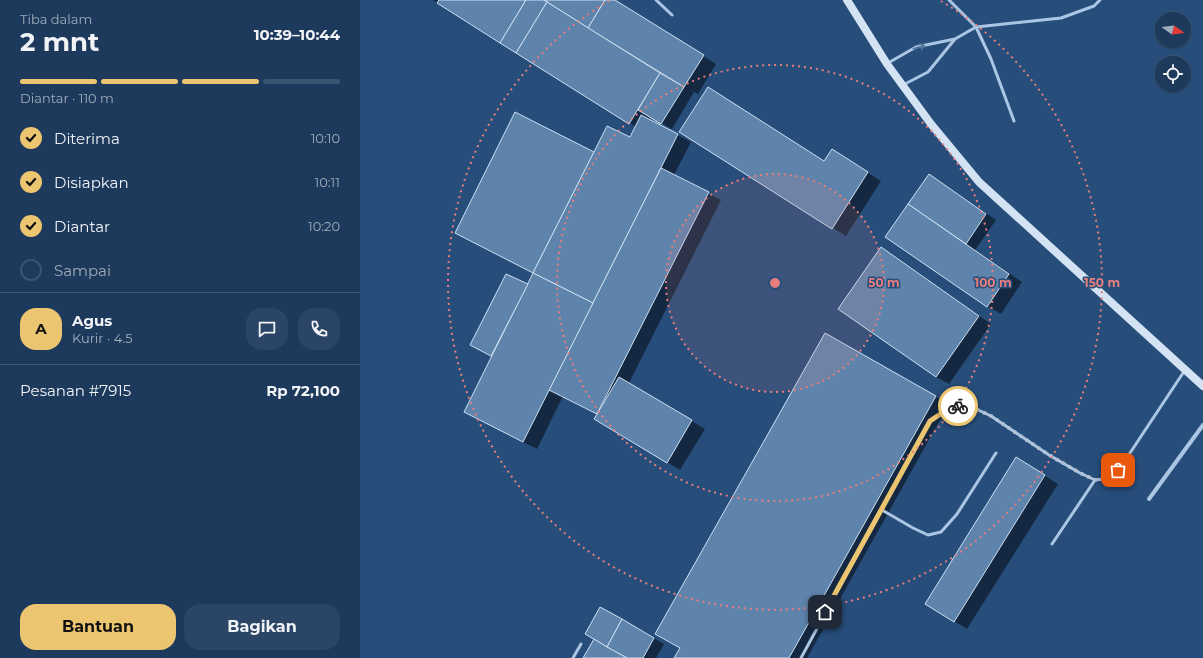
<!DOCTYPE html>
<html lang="id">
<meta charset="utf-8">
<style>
:root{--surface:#1d3a5c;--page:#2a4565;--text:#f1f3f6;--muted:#a0adbb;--line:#3b5472;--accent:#ecc571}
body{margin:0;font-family:Montserrat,sans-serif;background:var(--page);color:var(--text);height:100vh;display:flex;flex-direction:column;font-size:15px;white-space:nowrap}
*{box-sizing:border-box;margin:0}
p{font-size:13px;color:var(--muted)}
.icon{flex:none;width:22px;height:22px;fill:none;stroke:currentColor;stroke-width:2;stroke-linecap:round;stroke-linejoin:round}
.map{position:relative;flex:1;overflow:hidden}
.details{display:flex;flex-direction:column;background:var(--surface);width:360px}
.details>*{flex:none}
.needle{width:26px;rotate:105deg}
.buttons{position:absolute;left:795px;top:12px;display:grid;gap:8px}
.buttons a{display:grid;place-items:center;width:36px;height:36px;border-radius:50%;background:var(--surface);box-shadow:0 1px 3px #0004,0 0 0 1px var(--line);font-size:20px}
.pin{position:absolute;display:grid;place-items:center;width:34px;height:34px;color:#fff;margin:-17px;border-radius:8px;box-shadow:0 2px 6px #0006}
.courier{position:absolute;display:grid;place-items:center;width:40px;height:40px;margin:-20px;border:3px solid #ecc571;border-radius:50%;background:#fff;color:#222;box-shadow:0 1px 5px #0007}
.headline em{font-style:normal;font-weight:700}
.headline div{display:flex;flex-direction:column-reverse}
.headline{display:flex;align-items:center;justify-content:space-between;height:68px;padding:0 20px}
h1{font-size:26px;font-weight:700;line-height:30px}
.bar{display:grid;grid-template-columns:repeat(4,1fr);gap:6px 4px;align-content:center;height:48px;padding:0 20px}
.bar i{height:5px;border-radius:3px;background:var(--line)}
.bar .selected{background:var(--accent)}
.bar p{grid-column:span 4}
.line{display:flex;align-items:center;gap:10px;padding:0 20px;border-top:1px solid var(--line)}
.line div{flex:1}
.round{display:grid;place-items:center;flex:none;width:42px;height:42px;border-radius:16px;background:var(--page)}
ol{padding:0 20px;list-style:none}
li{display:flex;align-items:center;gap:12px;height:44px}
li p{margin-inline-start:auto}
li .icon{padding:4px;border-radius:50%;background:var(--accent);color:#111;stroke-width:4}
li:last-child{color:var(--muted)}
li i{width:22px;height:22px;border:2px solid var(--line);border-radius:50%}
.action{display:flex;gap:8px;margin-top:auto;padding:8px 20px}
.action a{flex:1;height:46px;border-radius:16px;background:var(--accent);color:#111;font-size:16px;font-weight:700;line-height:46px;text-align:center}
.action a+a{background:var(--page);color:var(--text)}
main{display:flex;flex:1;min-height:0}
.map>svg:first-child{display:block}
.shadow{fill:#0007}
.building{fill:#5f84ac;stroke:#cde0f3}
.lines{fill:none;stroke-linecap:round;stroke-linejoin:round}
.service{stroke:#abc6e4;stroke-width:3}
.minor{stroke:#abc6e4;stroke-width:4}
.secondary{stroke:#d3e3f4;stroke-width:8}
.oneway{stroke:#5578a0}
.done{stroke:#b3c1d1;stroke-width:4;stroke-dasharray:0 7.2}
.route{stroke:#ecc571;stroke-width:5}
.ring{fill:none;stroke:#e67e7e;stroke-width:2;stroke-dasharray:2 4}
.centre{fill:#e67e7e;stroke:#274e7b;stroke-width:2}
.ring-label{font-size:12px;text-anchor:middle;font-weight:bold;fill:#e67e7e;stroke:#274e7b;stroke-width:3;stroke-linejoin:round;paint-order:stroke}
</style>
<main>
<section class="details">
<div class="headline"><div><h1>2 mnt</h1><p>Tiba dalam</p></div><em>10:39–10:44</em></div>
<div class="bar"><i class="selected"></i><i class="selected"></i><i class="selected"></i><i></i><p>Diantar · 110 m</p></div>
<ol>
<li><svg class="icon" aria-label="check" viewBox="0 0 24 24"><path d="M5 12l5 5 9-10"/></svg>Diterima<p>10:10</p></li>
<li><svg class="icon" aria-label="check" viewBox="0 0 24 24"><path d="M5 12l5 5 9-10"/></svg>Disiapkan<p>10:11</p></li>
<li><svg class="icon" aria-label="check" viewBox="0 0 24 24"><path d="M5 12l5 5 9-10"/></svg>Diantar<p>10:20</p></li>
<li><i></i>Sampai</li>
</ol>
<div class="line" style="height:72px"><b class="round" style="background:var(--accent);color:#111">A</b><div><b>Agus</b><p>Kurir · 4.5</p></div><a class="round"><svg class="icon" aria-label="chat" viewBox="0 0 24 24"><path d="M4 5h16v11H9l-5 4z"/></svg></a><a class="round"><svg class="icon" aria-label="phone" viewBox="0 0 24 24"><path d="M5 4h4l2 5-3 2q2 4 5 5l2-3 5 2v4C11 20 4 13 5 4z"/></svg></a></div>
<div class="line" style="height:52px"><div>Pesanan #7915</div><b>Rp 72,100</b></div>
<div class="action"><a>Bantuan</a><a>Bagikan</a></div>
</section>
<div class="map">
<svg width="843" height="658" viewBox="0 0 843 658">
<rect width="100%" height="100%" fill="#274e7b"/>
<!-- shadow -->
<g class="shadow">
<polygon points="73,0 254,0 356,64 338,94 334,92 312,129 291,117 289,120 331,142 314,175 361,200 269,383 345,429 320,470 235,419 238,414 203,396 177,449 118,419 136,358 120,349 168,286 174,274 96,233 235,153 270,139 276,127"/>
<polygon points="321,132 465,162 485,158 521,181 486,236"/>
<polygon points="569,175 636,220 615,250 662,282 641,314 627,306 527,237"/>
<polygon points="521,248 534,256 631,324 589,384 576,377"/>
<polygon points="465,334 589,404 447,658 315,658"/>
<polygon points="670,466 698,484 607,629 594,621"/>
<polygon points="262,620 304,644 296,658 224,658"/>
</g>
<!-- building -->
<g class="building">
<polygon points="79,0 166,0 140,43 77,3"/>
<polygon points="166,0 184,0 187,2 156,53 140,43"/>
<polygon points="184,0 245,0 228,28"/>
<polygon points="245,0 255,0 344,55 324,87 228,28"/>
<polygon points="187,2 300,73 269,124 156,53"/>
<polygon points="300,73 324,87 301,124 278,110"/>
<polygon points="348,87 464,161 472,149 508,172 472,229 319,132"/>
<polygon points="155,112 234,152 173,273 95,233"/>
<polygon points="281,115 318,134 233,303 173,273 247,126 270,137"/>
<polygon points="301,168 349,192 237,414 189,390"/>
<polygon points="569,174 626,214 606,244 548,204"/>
<polygon points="548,204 649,274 627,307 525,237"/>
<polygon points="521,247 619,316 576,377 478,309"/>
<polygon points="173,273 233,303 163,442 104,412"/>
<polygon points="146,274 168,284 131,356 110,345"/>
<polygon points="465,333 576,396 429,658 314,658 320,648 295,634"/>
<polygon points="259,377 332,420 307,463 234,419"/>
<polygon points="656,457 685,475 594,622 565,604"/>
<polygon points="240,607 262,619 247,647 225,634"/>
<polygon points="262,619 294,638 283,658 267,658 247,647"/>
<polygon points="234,639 247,647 267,658 223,658"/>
</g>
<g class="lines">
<!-- service -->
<g class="service">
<polyline points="296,0 312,15"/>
<polyline points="589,0 616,27 631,59 654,121"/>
<polyline points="528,63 556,47 595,39 616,27 701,18 734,6 740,0"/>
<polyline points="543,85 568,72 595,39"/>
<polyline points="522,510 553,528 568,535 581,532 597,514 636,453"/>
<polyline points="692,544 735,480"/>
<polyline points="213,658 221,644"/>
<polyline points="441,658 570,421 589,409 603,405 614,408 631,416 689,455 720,473 735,480 752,478 764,462 825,370"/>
</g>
<!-- minor -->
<polyline class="minor" points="789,499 843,425"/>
<!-- secondary -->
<polyline class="secondary" points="487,0 527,64 571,124 619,182 843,386"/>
</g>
<!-- one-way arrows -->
<defs><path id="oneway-shaft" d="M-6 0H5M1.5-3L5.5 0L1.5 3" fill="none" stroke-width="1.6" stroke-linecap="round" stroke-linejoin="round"/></defs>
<use class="oneway" href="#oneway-shaft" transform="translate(559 47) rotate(-16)"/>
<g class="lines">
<!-- done -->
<polyline class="done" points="598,406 603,404 614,408 631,416 689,455 720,473 735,480 752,478 758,470"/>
<!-- route -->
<polyline class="route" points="465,612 570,421 588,409 598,406"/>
</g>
<!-- distance rings -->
<circle cx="415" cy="283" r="109" fill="#e67e7e" fill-opacity=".12"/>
<g class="ring">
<circle cx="415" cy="283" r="109"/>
<circle cx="415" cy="283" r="218"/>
<path d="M581 1A327 327 0 1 1 249 1"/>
</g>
<circle cx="415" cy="283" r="6" class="centre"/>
<g class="ring-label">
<text x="524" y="287">50 m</text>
<text x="633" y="287">100 m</text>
<text x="742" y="287">150 m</text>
</g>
</svg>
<div class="buttons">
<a><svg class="needle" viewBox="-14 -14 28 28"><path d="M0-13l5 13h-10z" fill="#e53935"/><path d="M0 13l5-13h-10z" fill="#a0adbb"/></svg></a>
<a><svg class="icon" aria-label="locate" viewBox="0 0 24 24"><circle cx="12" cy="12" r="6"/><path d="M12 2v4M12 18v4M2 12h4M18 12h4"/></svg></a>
</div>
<div class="pin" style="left:758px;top:470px;background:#ea580c"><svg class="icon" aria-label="bag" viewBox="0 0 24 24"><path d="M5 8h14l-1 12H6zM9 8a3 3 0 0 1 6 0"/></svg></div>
<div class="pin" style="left:465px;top:612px;background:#1f2937"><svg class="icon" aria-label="home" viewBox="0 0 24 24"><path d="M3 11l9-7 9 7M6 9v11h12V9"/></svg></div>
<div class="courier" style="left:598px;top:406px"><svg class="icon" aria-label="bike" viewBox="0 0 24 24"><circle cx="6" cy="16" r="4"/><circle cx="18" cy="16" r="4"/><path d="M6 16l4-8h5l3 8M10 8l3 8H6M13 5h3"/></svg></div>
</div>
</main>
